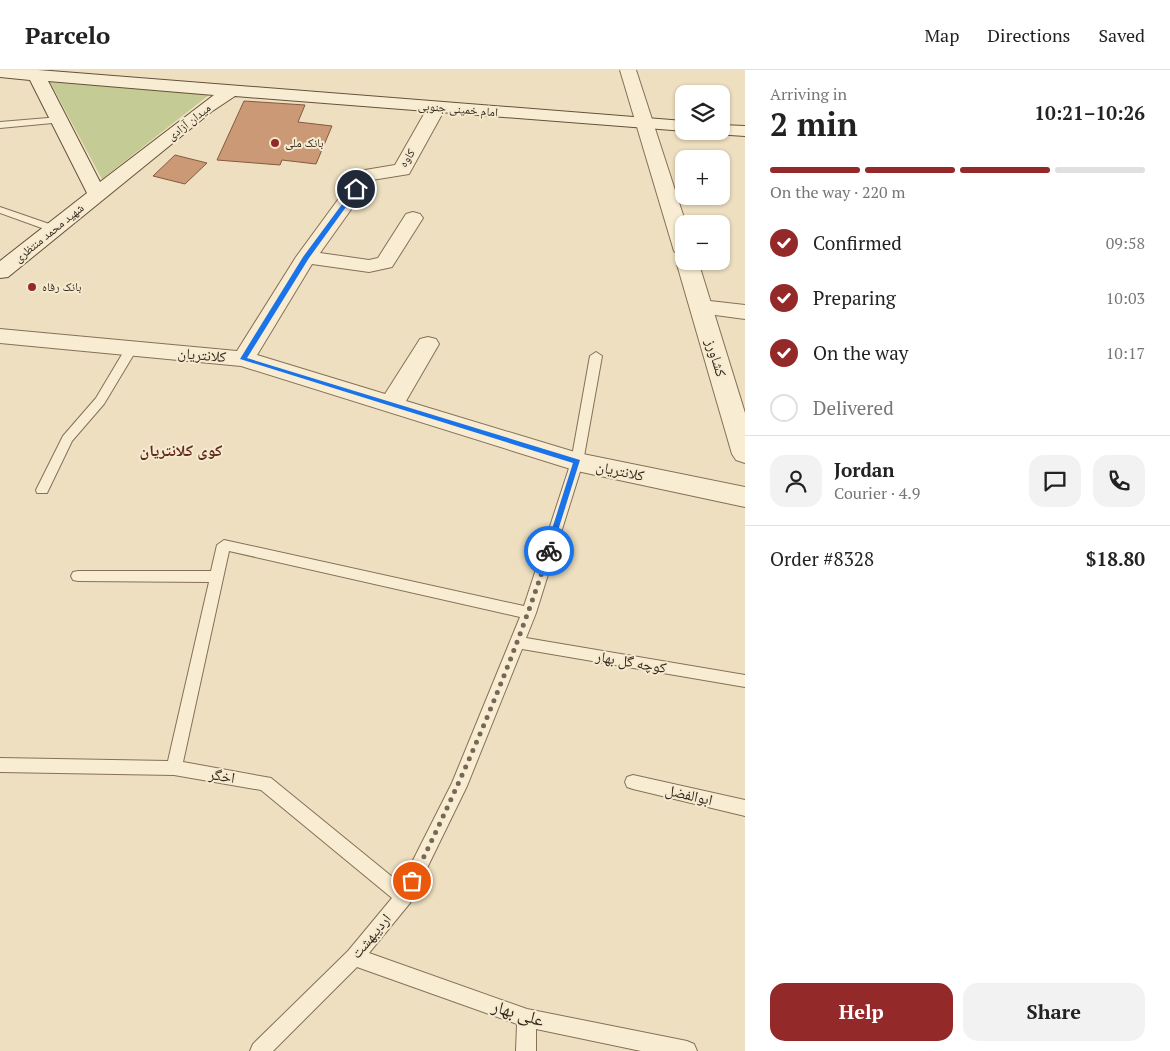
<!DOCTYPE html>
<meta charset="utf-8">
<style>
:root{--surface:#fff;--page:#f2f2f2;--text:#222;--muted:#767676;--line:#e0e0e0;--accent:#942929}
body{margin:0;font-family:"PT Serif","Noto Naskh Arabic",serif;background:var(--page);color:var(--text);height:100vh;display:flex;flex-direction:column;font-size:19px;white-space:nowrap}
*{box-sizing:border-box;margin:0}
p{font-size:16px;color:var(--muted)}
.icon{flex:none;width:28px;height:28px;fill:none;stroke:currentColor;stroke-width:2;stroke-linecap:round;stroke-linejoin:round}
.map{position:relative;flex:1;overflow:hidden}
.sheet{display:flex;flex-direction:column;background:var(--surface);width:425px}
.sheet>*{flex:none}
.fabs{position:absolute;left:675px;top:15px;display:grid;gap:10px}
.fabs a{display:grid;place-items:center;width:55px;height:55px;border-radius:10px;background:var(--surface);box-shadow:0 1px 4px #0004;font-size:25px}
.pin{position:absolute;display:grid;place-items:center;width:42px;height:42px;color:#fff;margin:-21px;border:2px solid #fff;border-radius:50%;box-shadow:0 1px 5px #0007}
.courier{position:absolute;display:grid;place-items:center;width:50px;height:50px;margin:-25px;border:4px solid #1a73e8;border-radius:50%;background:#fff;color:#222;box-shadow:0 1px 6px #0007}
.head em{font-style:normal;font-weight:700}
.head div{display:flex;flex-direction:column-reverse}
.head{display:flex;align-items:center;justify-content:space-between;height:85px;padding:0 25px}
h1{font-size:32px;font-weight:700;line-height:38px}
.bar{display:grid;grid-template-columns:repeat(4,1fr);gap:8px 5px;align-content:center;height:60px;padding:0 25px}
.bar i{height:6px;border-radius:4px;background:var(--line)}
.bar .active{background:var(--accent)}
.bar p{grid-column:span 4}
.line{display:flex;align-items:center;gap:12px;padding:0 25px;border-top:1px solid var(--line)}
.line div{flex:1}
.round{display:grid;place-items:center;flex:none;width:52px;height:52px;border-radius:15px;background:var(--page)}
ol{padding:0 25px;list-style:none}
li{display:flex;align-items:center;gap:15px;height:55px}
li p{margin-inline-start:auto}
li .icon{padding:5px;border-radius:50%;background:var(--accent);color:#fff;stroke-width:4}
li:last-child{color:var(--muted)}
li i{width:28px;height:28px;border:2px solid var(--line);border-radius:50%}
.action{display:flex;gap:10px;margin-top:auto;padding:10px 25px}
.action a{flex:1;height:58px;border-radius:15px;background:var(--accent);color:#fff;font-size:20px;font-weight:700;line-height:58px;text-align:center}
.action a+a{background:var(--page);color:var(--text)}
header{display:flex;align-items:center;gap:30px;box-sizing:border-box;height:70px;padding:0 25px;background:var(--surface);border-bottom:1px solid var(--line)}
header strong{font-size:24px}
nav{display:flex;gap:28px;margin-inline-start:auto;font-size:18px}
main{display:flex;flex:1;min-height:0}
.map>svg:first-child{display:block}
.green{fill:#c4cb94}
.building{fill:#cb9975;stroke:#845a3e}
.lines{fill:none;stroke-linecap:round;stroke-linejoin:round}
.service-casing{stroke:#857058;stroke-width:2}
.minor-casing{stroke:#857058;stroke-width:2}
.tertiary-casing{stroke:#857058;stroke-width:2}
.secondary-casing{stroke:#67513b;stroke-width:2}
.service{fill:#f8edd2;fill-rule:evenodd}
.minor{fill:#f8edd2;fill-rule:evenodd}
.tertiary{fill:#f8edd2;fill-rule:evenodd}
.secondary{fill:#f8edd2;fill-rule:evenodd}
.route{fill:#1a73e8}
.done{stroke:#756855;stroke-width:5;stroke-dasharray:0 9}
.poi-dot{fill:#942929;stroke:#f5eacf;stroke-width:2}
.labels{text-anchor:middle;stroke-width:4;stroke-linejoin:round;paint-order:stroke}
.far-street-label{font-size:12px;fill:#35281c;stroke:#f5eacf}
.far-poi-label{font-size:12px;fill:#35281c;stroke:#f5eacf;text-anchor:start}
.street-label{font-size:15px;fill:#35281c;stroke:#f5eacf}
.neighbourhood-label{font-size:16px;font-weight:bold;fill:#612a1c;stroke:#f5eacf}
.near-street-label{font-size:18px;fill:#35281c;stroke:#f5eacf}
</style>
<header>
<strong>Parcelo</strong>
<nav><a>Map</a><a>Directions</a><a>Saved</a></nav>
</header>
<main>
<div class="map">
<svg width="745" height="981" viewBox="0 0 745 981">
<rect width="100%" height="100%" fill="#eddfbf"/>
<!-- green -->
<polygon class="green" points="50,12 210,24 102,109"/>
<!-- building -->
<g class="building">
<polygon points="244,31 305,35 298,52 332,56 316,94 282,90 280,95 217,90"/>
<polygon points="175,85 207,93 185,114 153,106"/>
</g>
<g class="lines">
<!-- service casing -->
<g class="service-casing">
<g id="service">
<polygon points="60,47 63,48 63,52 0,58 0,52"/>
<polygon points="0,137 58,157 59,159 54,162 50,161 0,143"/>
<polygon points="131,275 137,279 104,334 72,371 47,423 37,423 36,420 63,366 96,328 127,276"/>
<path d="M596 282 602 286 583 392 536 543 526 568 745 605V617L522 579 467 716 410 833 369 883 527 939 687 971 694 974 697 981H641L536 959V981H516L517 954 357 897 273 981H250L253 974 348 881 392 828 261 720 174 705 0 702V688L168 691 209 512 78 511 73 510 71 506 73 502 78 501H211L217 475 224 470 524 536 571 392 590 286ZM229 481 520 547 452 713 401 814 271 708 183 692Z"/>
<polygon points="633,705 745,730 745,746 633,719 627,717 625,712 627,707"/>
</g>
</g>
<!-- minor casing -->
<g class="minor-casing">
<g id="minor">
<polygon points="437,32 443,33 446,37 409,104 372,110 320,183 369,190 378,188 406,144 413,142 420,144 423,148 392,197 369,202 312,194 257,285 385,324 420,269 428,267 436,269 439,274 406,331 578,383 745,417 745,437 577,401 241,296 0,273 0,259 237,281 296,187 359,101 395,95 428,37 431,33"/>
<polygon points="701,230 745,235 745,249 693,242 690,237 693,232"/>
</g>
</g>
<!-- tertiary casing -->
<g class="tertiary-casing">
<polygon id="tertiary" points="620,0 636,0 686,154 684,154 684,191 698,191 745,343 745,393 736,390 732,384 676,191 680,186 674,181"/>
</g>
<!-- secondary casing -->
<g class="secondary-casing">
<g id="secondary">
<path d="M0 0H38L684 51 685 61 235 26 211 42 8 207 0 208V191L87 123 30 10 0 7ZM48 11 214 25 100 112Z"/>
<polygon points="721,55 745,56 745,66 715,64 713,61 721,61"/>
</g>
</g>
<!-- service -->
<use href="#service" class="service"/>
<!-- minor -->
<use href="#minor" class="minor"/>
<!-- tertiary -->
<use href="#tertiary" class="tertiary"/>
<!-- secondary -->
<use href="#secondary" class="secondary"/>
</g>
<!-- route -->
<polygon class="route" points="354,118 359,119 309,188 247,288 580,390 551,483 545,481 573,393 240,289 303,187"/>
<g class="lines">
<!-- done -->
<path class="done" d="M412 811C465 704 512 595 549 481"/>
</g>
<!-- markers -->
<g class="poi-dot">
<circle cx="275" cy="73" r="5"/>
<circle cx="32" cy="217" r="5"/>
</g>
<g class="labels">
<!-- far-street labels -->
<g class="far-street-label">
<text transform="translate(458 39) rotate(5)" y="4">امام خمینی جنوبی</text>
<text transform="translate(189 52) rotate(-38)" y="4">میدان آزادی</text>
<text transform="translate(407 88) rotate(-57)" y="4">کاوه</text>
<text transform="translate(49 163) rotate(-39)" y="4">شهید محمد منتظری</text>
</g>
<!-- far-poi labels -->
<g class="far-poi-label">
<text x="285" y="77">بانک ملی</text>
<text x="42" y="221">بانک رفاه</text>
</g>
<!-- street labels -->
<g class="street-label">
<text transform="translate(202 285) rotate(5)" y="5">کلانتریان</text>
<text transform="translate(716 288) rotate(73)" y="5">کشاورز</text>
<text transform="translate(620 401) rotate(12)" y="5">کلانتریان</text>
<text transform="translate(631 592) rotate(10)" y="5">کوچه گل بهار</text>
<text transform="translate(222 706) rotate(9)" y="5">اخگر</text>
<text transform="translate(689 725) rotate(13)" y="5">ابوالفضل</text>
<text transform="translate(371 866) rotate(-50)" y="5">اردیبهشت</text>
</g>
<!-- neighbourhood labels -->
<g class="neighbourhood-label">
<text x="181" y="386">کوی کلانتریان</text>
</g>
<!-- near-street labels -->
<g class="near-street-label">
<text transform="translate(518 943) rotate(17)" y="6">علی بهار</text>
</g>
</g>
</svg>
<div class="fabs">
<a><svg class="icon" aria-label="layers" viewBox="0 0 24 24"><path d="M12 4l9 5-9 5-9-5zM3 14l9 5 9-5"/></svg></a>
<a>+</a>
<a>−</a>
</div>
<div class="pin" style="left:412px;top:811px;background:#ea580c"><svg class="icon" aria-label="bag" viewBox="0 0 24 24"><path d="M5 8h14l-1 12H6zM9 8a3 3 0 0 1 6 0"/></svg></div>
<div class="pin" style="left:356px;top:119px;background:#1f2937"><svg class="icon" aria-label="home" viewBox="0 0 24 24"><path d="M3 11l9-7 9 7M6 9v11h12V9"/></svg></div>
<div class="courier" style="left:549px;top:481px"><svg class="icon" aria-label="bike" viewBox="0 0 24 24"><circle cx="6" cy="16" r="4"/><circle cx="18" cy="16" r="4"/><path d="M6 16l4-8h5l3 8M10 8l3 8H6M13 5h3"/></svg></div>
</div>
<section class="sheet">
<div class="head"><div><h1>2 min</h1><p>Arriving in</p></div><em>10:21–10:26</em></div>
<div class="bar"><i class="active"></i><i class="active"></i><i class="active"></i><i></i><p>On the way · 220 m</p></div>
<ol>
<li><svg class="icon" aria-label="check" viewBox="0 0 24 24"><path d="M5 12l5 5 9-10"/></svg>Confirmed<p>09:58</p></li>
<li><svg class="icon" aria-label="check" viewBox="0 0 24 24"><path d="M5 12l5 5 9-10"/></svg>Preparing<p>10:03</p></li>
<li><svg class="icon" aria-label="check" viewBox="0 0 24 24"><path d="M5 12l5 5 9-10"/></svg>On the way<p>10:17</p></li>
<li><i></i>Delivered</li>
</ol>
<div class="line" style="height:90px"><a class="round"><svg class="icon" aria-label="person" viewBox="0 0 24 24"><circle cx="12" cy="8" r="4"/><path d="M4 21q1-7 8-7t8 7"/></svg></a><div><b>Jordan</b><p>Courier · 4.9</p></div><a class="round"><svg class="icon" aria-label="chat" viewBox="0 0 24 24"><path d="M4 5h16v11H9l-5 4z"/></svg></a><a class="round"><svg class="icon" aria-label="phone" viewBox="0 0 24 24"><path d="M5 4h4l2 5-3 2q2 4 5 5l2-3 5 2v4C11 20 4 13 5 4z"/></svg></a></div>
<div class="line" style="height:65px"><div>Order #8328</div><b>$18.80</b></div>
<div class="action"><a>Help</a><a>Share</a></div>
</section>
</main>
